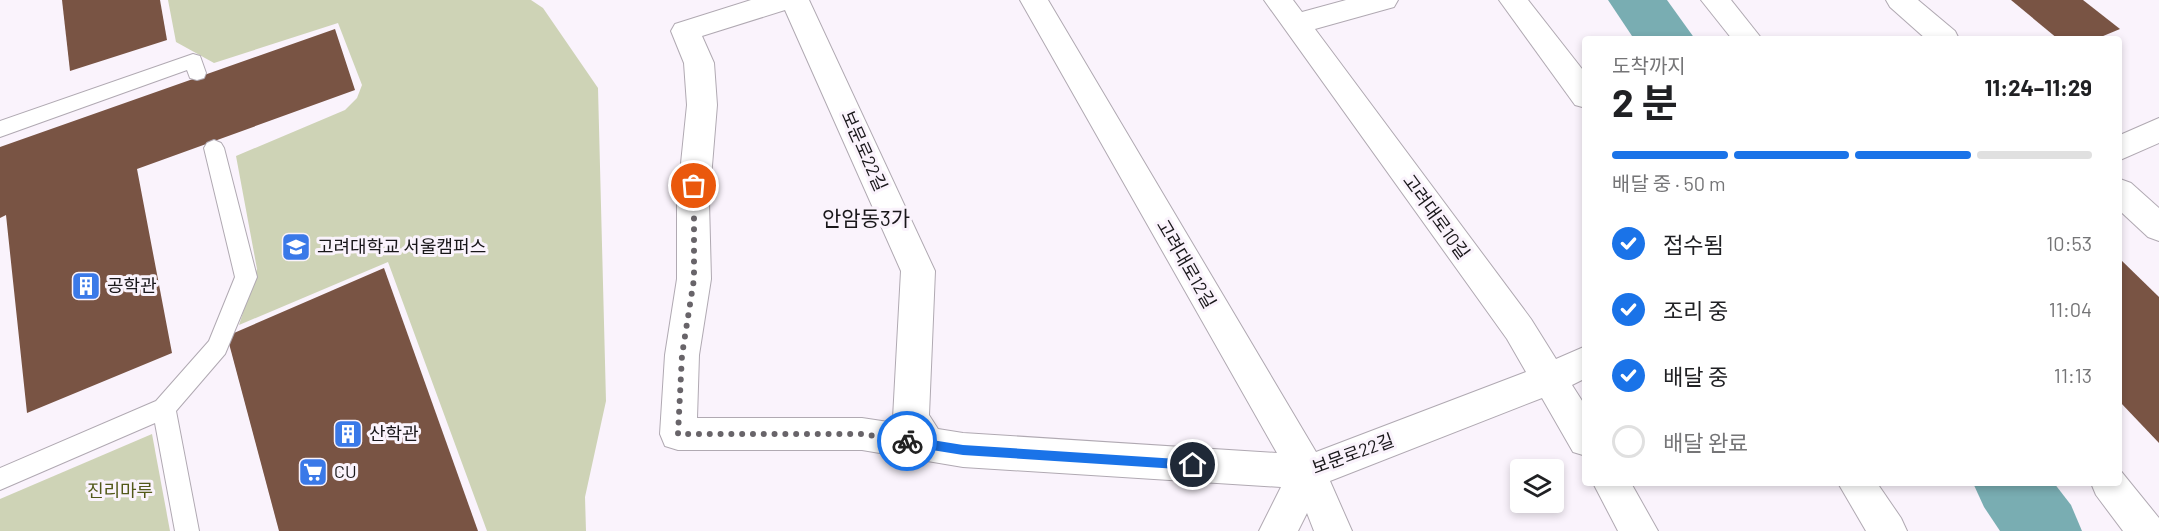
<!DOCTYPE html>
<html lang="ko">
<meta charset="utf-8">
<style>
:root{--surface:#fff;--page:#f2f2f2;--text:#202124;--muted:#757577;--line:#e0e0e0;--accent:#1a73e8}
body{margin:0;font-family:Barlow,"Noto Sans KR",sans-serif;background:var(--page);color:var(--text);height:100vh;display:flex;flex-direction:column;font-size:22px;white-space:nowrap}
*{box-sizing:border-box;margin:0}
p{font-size:20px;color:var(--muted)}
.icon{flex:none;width:33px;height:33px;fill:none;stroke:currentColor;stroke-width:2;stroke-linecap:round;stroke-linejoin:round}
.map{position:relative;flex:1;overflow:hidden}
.drawer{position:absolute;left:1582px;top:36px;width:540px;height:450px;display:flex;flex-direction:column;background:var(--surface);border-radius:6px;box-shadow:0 3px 9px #0003}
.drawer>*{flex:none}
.tools{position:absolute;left:1510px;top:459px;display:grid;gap:12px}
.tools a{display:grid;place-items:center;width:54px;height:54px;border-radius:6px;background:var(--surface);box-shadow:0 3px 9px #0003;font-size:30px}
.pin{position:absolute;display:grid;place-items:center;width:51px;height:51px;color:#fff;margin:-26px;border:3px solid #fff;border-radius:50%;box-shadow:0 2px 6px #0007}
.courier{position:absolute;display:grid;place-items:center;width:60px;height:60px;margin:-30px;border:4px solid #1a73e8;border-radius:50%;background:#fff;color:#222;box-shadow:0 2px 8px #0007}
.headline em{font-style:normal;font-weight:700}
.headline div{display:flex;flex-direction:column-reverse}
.headline{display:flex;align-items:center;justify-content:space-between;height:102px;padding:0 30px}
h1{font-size:39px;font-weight:700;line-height:45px}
.bar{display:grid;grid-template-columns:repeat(4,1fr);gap:9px 6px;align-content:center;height:72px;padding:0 30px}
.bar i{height:8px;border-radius:4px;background:var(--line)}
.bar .on{background:var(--accent)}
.bar p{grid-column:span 4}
ol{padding:0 30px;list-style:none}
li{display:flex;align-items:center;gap:18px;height:66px}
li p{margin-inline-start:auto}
li .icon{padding:6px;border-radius:50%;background:var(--accent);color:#fff;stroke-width:4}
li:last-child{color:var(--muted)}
li i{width:33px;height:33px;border:3px solid var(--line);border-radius:50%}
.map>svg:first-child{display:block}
.green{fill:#ced3b6}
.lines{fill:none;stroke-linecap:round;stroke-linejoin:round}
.river{fill:#79adb2;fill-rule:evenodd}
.building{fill:#795444}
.lane-casing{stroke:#b0a9b2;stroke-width:2}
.street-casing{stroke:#b0a9b2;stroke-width:2}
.secondary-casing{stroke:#b0a9b2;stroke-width:2}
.lane{fill:#fff;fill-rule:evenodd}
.street{fill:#fff;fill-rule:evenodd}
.secondary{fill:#fff;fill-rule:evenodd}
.route{fill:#1a73e8}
.done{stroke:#686469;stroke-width:6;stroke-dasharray:0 10.8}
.labels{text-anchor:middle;stroke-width:6;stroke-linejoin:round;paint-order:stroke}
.street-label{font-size:18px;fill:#19171a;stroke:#faf3fc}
.poi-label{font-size:18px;fill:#19171a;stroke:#faf3fc;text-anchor:start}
.park-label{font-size:18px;fill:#525819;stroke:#faf3fc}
.quarter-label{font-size:21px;fill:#19171a;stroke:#faf3fc}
</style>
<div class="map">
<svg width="2159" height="531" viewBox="0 0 2159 531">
<rect width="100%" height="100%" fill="#faf3fc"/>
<!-- green -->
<g class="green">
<polygon points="168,0 531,0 543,8 598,88 606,401 585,497 586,531 487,531 388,262 239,325 257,269 236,156 345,110 357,98 362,85 338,23 214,63 176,42"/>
<polygon points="152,434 170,531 0,531 0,499"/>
</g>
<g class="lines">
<!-- river -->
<g class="river">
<polygon points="1608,0 1667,0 1695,39 1634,39"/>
<polygon points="1973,483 2054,483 2071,505 2082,531 2000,531 1984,507"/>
</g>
</g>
<!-- building -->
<g class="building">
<polygon points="62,0 160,0 167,40 70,71"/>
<polygon points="2011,0 2083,0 2120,29 2096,39 2058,39"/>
<polygon points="335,29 355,90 137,169 172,353 27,413 6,215 0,218 0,147"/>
<polygon points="2120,259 2159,297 2159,443 2120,402"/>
<polygon points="384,268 478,531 279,531 227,336"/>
</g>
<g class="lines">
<!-- lane casing -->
<g class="lane-casing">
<g id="lane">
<polygon points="193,54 200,56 206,73 204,78 197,80 190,78 187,70 0,137 0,121"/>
<polygon points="214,140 221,143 224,148 257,277 225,354 176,411 199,531 175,531 155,423 0,490 0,468 156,401 209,341 235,277 204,148 207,143"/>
</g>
</g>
<!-- street casing -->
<g class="street-casing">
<g id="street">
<path d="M751 0H809L935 271 929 415 938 429 963 433 1277 453 1020 0H1048L1316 452 1526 372 1507 339 1264 0H1293L1302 12 1346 0H1398L1394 7 1315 29 1531 319 1556 359 1586 346V378L1572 385 1586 407V456L1573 452 1542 398 1330 481 1352 531H1314L1307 513 1298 531H1259L1281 487 963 467 862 450H678L665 446 660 434 665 355 677 279V202L687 105 684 63 671 31 675 24ZM785 10 901 271 893 418 895 423 862 418H697L699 355 711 279 709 202 717 105 714 63 702 36Z"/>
<polygon points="1701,0 1731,0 1762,39 1732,39"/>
<polygon points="1886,0 1918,0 1955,31 1959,39 1926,39 1890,7"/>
<polygon points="2159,118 2159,143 2120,160 2120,135"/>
<polygon points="2120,179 2131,183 2159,208 2159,241 2148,237 2120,211"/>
<polygon points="2120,470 2159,518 2159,531 2123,531 2096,495 2091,483 2120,483"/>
<polygon points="1593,483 1631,483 1658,531 1618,531"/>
</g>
</g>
<!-- secondary casing -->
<g class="secondary-casing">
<g id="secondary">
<polygon points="1499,0 1528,0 1586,74 1586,108 1575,105"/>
<polygon points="1838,483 1877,483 1901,518 1907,531 1866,531"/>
</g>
</g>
<!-- lane -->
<use href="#lane" class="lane"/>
<!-- street -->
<use href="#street" class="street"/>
<!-- secondary -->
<use href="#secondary" class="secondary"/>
</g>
<!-- route -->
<polygon class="route" points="907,436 963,445 1193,460 1198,465 1193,470 963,455 907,446 901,441"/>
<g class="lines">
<!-- done -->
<polyline class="done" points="694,186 694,279 682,355 678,434 862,434 907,441"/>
</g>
<!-- icons -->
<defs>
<g id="university-square" transform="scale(1.5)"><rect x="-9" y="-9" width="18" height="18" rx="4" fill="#3a79e8" stroke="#faf3fc"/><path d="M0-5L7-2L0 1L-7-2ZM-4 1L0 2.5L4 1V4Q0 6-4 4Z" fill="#fff"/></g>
<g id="building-square" transform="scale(1.5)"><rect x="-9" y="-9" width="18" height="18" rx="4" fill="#3a79e8" stroke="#faf3fc"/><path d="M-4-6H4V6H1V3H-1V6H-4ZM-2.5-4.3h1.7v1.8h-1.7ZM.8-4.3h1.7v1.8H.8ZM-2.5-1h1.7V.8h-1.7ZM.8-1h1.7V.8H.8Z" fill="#fff"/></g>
<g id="supermarket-square" transform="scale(1.5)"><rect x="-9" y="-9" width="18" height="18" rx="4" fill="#3a79e8" stroke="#faf3fc"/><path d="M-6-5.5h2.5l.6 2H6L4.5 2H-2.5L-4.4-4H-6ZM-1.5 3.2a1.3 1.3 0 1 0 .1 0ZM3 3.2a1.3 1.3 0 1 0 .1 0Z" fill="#fff"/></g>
</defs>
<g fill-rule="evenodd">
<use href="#university-square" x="296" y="247"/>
<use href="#building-square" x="86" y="286"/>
<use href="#building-square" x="348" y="434"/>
<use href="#supermarket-square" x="313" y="472"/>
</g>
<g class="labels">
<!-- street labels -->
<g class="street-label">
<text transform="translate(864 151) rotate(66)" y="6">보문로22길</text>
<text transform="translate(1436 217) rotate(54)" y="6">고려대로10길</text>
<text transform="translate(1186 264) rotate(60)" y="6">고려대로12길</text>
<text transform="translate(1353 454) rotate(-20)" y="6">보문로22길</text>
</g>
<!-- poi labels -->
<g class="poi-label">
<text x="317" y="253">고려대학교 서울캠퍼스</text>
<text x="107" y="292">공학관</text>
<text x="369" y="440">산학관</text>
<text x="334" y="478">CU</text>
</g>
<!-- park labels -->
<g class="park-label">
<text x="120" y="497">진리마루</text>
</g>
<!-- quarter labels -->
<g class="quarter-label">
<text x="866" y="226">안암동3가</text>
</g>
</g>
</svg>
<div class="tools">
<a><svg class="icon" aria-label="layers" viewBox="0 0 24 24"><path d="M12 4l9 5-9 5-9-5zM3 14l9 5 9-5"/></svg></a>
</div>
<div class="pin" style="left:694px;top:186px;background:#ea580c"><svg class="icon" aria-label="bag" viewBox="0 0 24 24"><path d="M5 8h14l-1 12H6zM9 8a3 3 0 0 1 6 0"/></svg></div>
<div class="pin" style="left:1193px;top:465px;background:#1f2937"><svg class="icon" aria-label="home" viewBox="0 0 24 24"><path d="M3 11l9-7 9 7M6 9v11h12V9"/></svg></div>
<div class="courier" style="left:907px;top:441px"><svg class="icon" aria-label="bike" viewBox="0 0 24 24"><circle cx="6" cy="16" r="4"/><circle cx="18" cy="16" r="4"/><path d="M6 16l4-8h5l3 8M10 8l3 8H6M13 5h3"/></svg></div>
<section class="drawer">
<div class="headline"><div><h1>2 분</h1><p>도착까지</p></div><em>11:24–11:29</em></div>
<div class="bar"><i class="on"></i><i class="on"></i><i class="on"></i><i></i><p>배달 중 · 50 m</p></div>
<ol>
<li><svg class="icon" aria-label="check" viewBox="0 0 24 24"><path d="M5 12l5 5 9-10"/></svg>접수됨<p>10:53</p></li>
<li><svg class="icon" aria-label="check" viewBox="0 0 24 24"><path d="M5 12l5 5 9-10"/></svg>조리 중<p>11:04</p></li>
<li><svg class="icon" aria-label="check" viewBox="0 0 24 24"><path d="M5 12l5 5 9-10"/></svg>배달 중<p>11:13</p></li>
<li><i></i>배달 완료</li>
</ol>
</section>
</div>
